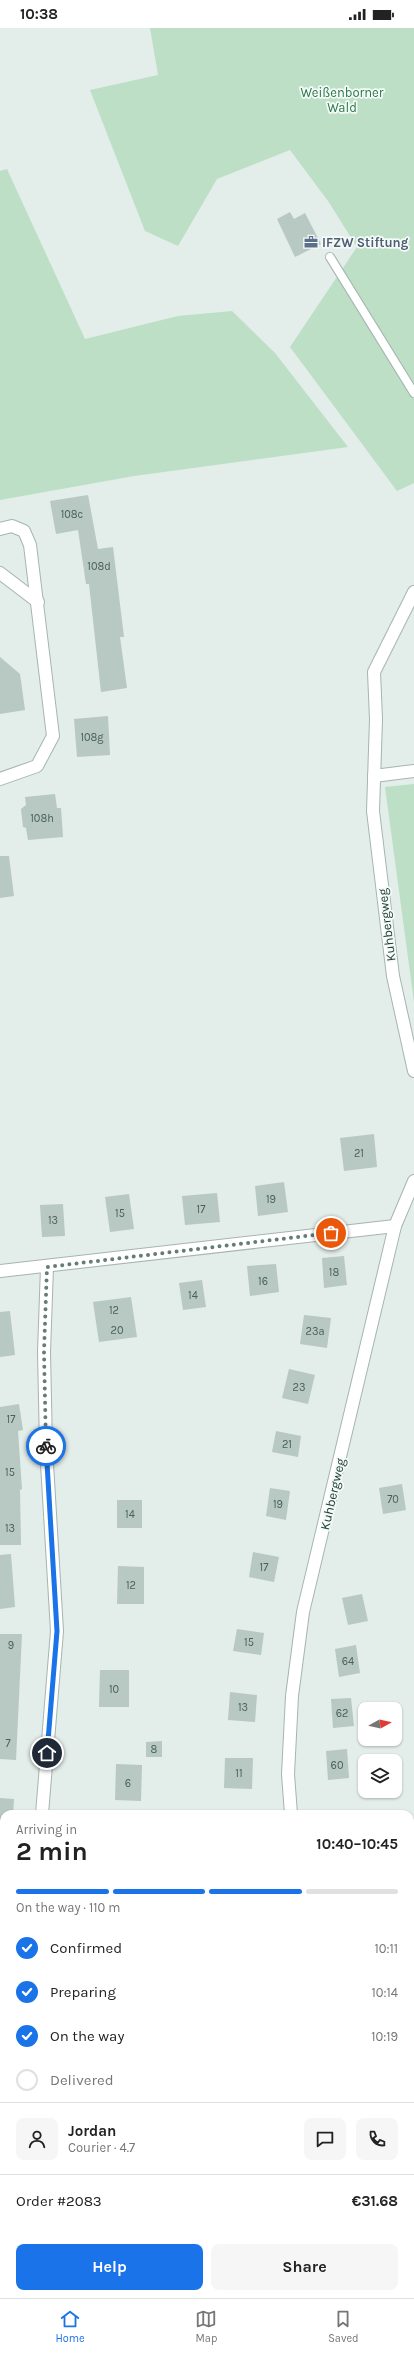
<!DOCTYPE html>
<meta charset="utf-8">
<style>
:root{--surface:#fff;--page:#f6f6f6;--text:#222;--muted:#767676;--line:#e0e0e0;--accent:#1a73e8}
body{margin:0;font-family:Karla,sans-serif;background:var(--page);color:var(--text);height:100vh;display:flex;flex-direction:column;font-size:15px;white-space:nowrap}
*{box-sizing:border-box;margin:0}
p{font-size:13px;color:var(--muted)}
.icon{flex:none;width:22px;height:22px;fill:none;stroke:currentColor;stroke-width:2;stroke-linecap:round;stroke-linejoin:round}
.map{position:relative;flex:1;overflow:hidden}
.details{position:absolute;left:0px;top:1782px;width:414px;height:488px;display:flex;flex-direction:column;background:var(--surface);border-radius:12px 12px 0 0;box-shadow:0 1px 3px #0004}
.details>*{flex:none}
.needle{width:26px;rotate:82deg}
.fabs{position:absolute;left:358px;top:1674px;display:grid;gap:8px}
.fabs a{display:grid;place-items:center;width:44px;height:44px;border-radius:8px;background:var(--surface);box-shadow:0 1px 3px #0004;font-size:20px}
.pin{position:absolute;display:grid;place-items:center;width:34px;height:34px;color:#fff;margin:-17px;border:2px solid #fff;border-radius:50%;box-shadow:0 1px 4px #0007}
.courier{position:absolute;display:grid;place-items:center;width:40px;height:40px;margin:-20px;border:3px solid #1a73e8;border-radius:50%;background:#fff;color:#222;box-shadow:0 1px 5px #0007}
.overview em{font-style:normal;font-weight:700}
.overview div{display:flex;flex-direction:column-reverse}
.overview{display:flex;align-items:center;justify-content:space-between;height:68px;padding:0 16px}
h1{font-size:26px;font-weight:700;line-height:30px}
.bar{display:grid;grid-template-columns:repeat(4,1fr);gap:6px 4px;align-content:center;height:48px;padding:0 16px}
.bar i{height:5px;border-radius:3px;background:var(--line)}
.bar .active{background:var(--accent)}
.bar p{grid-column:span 4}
.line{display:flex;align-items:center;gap:10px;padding:0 16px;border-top:1px solid var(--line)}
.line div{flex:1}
.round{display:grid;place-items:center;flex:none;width:42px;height:42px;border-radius:8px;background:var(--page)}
ol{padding:0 16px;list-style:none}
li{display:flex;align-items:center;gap:12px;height:44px}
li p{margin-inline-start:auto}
li .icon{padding:4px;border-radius:50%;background:var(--accent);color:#fff;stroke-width:4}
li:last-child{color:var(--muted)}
li i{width:22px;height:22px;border:2px solid var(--line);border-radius:50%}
.button{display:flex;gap:8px;margin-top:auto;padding:8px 16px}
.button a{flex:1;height:46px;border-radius:8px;background:var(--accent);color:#fff;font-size:16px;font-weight:700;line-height:46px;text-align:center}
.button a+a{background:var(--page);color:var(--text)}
.status{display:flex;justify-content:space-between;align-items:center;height:28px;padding:0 20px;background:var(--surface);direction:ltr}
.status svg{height:11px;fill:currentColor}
.tab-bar{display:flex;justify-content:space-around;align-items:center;height:56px;border-top:1px solid var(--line);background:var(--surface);font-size:11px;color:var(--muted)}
.tab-bar a{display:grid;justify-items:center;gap:2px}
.tab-bar .active{color:var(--accent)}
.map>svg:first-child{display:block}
.built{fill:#d1ddd8}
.green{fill:#bcdfc6}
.building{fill:#b8c8c2}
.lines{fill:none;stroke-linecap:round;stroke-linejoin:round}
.lane-casing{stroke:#a5b5b0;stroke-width:10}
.street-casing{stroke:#a5b5b0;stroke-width:14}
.lane{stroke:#fff;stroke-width:8}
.street{stroke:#fff;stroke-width:12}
.done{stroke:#667c76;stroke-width:4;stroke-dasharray:0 7.2}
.route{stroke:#1a73e8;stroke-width:5}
.labels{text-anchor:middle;stroke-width:3.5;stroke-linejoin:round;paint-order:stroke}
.number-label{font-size:11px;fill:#48615a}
.park-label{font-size:13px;fill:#2b774b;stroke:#f4faf7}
.service-label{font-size:13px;font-weight:bold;fill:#4e5e75;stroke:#f4faf7;text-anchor:start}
.street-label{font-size:13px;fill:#223f38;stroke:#f4faf7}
</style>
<div class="status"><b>10:38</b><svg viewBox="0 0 49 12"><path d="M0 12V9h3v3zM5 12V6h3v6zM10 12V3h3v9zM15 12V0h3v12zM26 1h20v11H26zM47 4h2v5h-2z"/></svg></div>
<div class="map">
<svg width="414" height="2270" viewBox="0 0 414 2270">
<rect width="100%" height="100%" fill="#e3ede9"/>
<!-- built -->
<polygon class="built" points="414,2176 414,2270 334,2270 333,2266 410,2266 410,2177"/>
<!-- green -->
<g class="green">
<polygon points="150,0 414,0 414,455 397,463 290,319 357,219 328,173 290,122 217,151 178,218 145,203 90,62 158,47"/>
<polygon points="7,141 85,311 178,288 232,283 275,325 348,419 134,448 0,472 0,143"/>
<polygon points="414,756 414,974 385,759"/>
</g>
<!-- building -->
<g class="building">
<polygon points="290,184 294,191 305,185 321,216 295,229 277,191"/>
<polygon points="88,467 98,521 113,519 124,609 120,609 127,660 101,664 89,556 86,556 78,502 56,506 50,473"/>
<polygon points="0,629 20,646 25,682 0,686"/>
<polygon points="108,688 110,727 77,729 74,691"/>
<polygon points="55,766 57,780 61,780 63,809 28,812 26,800 23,799 21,781 26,777 25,769"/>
<polygon points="0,828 9,828 14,868 0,870"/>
<polygon points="374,1106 377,1139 344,1143 340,1110"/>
<polygon points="284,1154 288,1184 258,1188 255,1158"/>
<polygon points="217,1165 220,1194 185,1197 182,1168"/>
<polygon points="129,1166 134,1201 110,1204 105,1169"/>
<polygon points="63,1176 65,1208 42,1209 40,1177"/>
<polygon points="344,1228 347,1257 324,1260 322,1230"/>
<polygon points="276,1236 279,1264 250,1268 247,1238"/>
<polygon points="202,1252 206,1279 183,1282 179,1255"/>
<polygon points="131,1269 137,1309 99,1314 93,1274"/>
<polygon points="10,1283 15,1327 0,1329 0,1284"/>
<polygon points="304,1287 331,1290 327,1320 300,1316"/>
<polygon points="289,1341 315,1347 308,1376 282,1370"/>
<polygon points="19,1376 23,1402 18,1403 22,1461 20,1462 21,1517 0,1517 0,1379"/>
<polygon points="276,1403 301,1408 298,1429 272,1424"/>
<polygon points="402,1456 406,1482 383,1486 379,1460"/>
<polygon points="270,1460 290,1463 286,1492 266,1488"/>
<rect x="117" y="1472" width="25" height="28"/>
<polygon points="253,1524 279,1529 274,1554 249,1549"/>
<polygon points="11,1526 15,1579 0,1581 0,1527"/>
<polygon points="118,1538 144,1539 144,1576 117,1576"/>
<polygon points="362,1566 368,1593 348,1597 342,1570"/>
<polygon points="237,1601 264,1605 261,1627 233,1623"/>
<polygon points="0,1606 22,1606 16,1732 0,1731"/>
<polygon points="356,1617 360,1645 339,1649 335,1621"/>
<polygon points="100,1642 129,1642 129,1679 99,1679"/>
<polygon points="230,1664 257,1667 255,1694 228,1692"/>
<polygon points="351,1670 354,1698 333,1700 331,1671"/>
<polygon points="162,1713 162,1729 146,1729 146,1714"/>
<polygon points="347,1721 349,1750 328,1752 326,1723"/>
<polygon points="225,1730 253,1730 252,1761 224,1760"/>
<polygon points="116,1736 142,1737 141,1773 115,1772"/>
<polygon points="0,1770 14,1771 13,1786 4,1786 4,1813 0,1813"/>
</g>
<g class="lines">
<!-- lane casing -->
<g class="lane-casing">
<polyline id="lane" points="330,229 414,365"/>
</g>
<!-- street casing -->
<g class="street-casing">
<g id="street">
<polyline points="0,501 12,498 24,503 30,517 53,708 37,738 0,751"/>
<polyline points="0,545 38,574"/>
<polyline points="414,564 374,644 376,691 373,783 393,948 414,1043"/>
<polyline points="374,748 414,743"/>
<polyline points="0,1243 395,1198"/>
<polyline points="42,1786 57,1603 46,1419 44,1324 47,1239"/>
<polyline points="291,1786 288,1746 292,1668 303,1584 395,1198 414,1153"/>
<polyline points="0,1970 4,1971"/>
<polyline points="314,2266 314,2270"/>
<polyline points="0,2268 54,2266"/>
</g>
</g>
<!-- lane -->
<use href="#lane" class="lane"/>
<!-- street -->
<use href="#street" class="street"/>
</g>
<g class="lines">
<!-- done -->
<polyline class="done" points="46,1418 44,1324 47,1239 331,1205"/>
<!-- route -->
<polyline class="route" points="46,1418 57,1603 47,1725"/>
</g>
<!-- icons -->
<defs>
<g id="office-bare" transform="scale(1.08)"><path d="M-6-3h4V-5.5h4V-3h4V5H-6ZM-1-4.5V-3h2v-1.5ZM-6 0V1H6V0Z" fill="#5c6f8a" stroke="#f4faf7" stroke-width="2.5" paint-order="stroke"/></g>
</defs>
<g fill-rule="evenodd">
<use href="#office-bare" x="311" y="214"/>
</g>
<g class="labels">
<!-- number labels -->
<g class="number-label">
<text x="72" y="490">108c</text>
<text x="99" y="542">108d</text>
<text x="92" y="713">108g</text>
<text x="42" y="794">108h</text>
<text x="359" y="1129">21</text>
<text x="271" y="1175">19</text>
<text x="201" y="1185">17</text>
<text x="120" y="1189">15</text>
<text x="53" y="1196">13</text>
<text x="334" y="1248">18</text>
<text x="263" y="1257">16</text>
<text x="193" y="1271">14</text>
<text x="114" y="1286">12</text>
<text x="117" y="1306">20</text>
<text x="315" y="1307">23a</text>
<text x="299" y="1363">23</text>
<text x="11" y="1395">17</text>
<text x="287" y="1420">21</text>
<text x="10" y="1448">15</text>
<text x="393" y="1475">70</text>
<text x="278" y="1480">19</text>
<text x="130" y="1490">14</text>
<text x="10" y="1504">13</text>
<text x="264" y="1543">17</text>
<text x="131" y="1561">12</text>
<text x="249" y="1618">15</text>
<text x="11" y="1621">9</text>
<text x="348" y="1637">64</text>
<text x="114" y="1665">10</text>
<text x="243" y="1683">13</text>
<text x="342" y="1689">62</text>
<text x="8" y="1719">7</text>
<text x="154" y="1725">8</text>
<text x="337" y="1741">60</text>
<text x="239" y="1749">11</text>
<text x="128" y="1759">6</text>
</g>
<!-- park labels -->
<g class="park-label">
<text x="342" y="69">Weißenborner<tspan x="342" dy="15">Wald</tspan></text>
</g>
<!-- service labels -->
<g class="service-label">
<text x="322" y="219">IFZW Stiftung</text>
</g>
<!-- street labels -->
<g class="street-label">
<text transform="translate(386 897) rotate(-97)" y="5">Kuhbergweg</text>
<text transform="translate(332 1466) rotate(-77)" y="5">Kuhbergweg</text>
</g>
</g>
</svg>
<div class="fabs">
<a><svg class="needle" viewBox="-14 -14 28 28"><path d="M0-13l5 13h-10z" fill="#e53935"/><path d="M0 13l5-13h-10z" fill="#767676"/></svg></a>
<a><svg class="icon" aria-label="layers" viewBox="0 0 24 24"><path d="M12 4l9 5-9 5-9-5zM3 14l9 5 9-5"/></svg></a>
</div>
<div class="pin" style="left:331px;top:1205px;background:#ea580c"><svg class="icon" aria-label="bag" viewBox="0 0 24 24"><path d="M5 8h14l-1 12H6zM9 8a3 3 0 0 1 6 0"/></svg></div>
<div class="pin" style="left:47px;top:1725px;background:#1f2937"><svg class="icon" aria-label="home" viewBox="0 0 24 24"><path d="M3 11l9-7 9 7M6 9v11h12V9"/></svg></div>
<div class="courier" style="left:46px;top:1418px"><svg class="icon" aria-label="bike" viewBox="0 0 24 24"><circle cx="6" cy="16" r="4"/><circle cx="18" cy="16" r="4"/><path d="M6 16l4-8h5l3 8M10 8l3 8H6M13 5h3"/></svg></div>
<section class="details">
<div class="overview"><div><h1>2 min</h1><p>Arriving in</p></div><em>10:40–10:45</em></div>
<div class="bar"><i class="active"></i><i class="active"></i><i class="active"></i><i></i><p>On the way · 110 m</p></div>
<ol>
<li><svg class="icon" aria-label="check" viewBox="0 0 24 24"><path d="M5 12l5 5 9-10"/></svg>Confirmed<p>10:11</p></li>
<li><svg class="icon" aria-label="check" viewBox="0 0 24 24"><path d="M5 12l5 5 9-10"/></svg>Preparing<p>10:14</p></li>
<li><svg class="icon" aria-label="check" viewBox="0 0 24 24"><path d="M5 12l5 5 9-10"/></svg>On the way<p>10:19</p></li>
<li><i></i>Delivered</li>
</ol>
<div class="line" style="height:72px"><a class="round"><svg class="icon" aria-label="person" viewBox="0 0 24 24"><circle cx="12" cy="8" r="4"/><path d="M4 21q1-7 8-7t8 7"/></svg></a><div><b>Jordan</b><p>Courier · 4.7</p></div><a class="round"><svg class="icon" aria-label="chat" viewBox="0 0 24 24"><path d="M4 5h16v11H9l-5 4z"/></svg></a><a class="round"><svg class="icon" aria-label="phone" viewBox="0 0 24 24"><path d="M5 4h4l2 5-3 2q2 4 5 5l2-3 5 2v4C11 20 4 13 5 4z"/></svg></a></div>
<div class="line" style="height:52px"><div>Order #2083</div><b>€31.68</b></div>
<div class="button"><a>Help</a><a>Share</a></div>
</section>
</div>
<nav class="tab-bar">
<a class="active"><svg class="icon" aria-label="home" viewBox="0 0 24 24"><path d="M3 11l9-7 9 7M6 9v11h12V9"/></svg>Home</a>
<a><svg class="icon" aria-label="map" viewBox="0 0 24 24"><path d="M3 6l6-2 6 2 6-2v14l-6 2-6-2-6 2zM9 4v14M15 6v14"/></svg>Map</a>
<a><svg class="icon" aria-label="saved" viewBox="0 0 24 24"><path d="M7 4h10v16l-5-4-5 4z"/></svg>Saved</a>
</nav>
